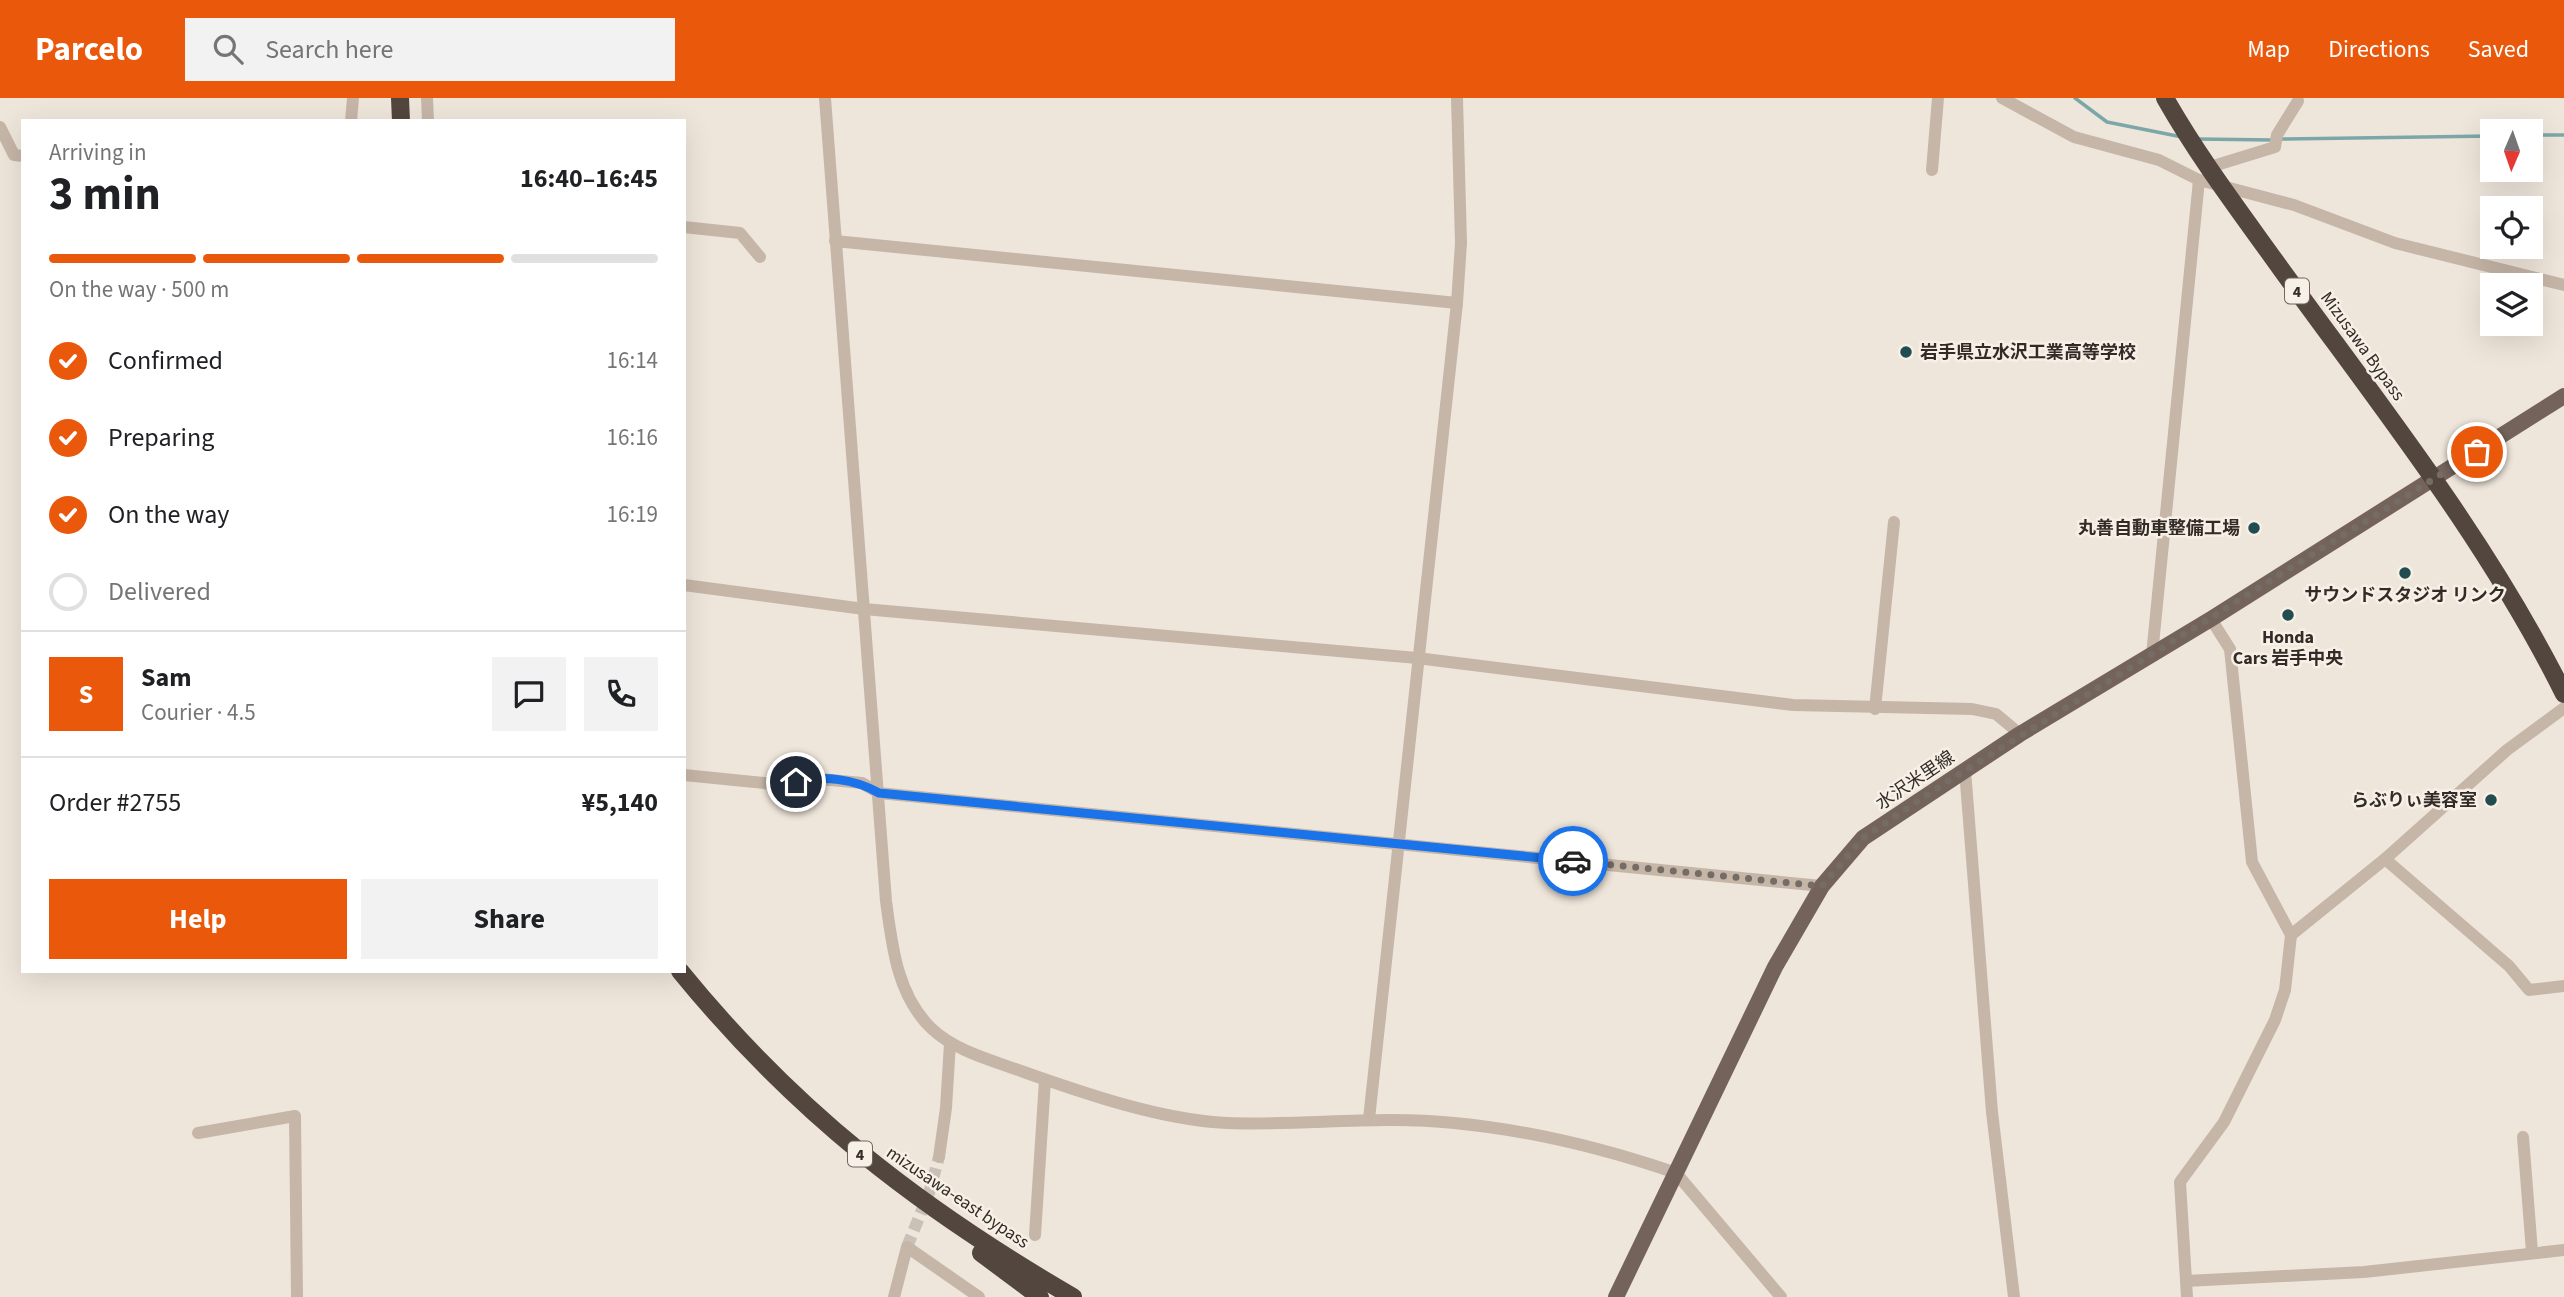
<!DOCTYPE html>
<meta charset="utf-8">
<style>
:root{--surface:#fff;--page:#f2f2f2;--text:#202124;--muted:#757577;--line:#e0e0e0;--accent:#ea580c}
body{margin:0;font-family:"Source Sans 3","Noto Sans JP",sans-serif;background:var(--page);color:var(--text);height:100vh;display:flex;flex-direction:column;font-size:26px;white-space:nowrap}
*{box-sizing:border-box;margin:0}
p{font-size:23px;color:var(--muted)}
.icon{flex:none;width:38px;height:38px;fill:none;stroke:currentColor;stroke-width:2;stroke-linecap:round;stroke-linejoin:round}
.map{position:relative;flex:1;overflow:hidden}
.side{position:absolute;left:21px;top:21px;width:665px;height:854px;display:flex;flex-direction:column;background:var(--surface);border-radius:0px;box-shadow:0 7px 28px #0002}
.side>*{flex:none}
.needle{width:46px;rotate:182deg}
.fabs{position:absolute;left:2480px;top:21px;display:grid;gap:14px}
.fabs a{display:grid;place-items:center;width:63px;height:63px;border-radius:0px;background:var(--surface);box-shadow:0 7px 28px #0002;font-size:35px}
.pin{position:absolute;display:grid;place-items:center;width:60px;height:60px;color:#fff;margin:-30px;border:4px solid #fff;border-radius:50%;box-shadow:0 2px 7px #0007}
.courier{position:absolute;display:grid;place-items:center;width:70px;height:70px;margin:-35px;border:5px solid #1a73e8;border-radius:50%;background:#fff;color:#222;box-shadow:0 2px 9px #0007}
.head em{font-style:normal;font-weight:700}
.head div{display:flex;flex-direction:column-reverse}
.head{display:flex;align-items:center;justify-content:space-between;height:119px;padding:0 28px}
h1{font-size:46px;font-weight:700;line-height:52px}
.bar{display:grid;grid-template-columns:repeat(4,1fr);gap:10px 7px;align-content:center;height:84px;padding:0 28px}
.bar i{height:9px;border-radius:5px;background:var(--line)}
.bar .on{background:var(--accent)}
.bar p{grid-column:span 4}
.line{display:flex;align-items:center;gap:18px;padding:0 28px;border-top:2px solid var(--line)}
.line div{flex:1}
.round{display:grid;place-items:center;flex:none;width:74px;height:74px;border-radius:0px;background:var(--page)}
ol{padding:0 28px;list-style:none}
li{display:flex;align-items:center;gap:21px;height:77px}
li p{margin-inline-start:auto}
li .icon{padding:7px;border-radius:50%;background:var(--accent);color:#fff;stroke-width:4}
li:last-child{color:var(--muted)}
li i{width:38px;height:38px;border:4px solid var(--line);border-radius:50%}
.primary-button{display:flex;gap:14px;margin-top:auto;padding:14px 28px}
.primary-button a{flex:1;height:80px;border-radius:0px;background:var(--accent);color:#fff;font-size:28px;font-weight:700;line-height:80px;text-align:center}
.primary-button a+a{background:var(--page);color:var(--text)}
header{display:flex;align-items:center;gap:42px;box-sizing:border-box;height:98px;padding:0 35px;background:var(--accent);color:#fff}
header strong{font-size:33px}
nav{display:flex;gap:38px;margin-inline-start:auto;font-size:24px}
.search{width:490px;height:63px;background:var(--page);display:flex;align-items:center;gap:18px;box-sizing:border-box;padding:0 24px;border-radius:0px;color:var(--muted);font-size:26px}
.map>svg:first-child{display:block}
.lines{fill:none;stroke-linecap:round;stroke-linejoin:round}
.stream{stroke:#7ca7a9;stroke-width:3.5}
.minor-tunnel{stroke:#c9c1b7;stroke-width:12;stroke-dasharray:12 6;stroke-linecap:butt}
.minor{stroke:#c6b6a8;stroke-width:12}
.major{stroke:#74635a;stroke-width:16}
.highway{stroke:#53463f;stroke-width:18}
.done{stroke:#756c66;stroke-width:7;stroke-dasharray:0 12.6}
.route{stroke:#1a73e8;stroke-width:9}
.poi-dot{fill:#214d51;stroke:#f7f0e6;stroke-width:2.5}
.labels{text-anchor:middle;stroke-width:5;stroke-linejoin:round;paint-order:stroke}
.shield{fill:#f7f0e6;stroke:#6e6660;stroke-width:2}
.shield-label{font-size:16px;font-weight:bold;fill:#332b27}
.street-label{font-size:18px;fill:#332b27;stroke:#f7f0e6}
.poi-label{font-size:18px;font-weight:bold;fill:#332b27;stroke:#f7f0e6;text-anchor:end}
</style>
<header>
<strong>Parcelo</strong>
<div class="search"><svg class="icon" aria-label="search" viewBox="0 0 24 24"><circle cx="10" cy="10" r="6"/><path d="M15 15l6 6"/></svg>Search here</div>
<nav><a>Map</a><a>Directions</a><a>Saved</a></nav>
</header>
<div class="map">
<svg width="2564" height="1199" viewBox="0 0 2564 1199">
<rect width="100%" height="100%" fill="#efe6db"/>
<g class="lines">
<!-- stream -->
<g class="stream">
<polyline points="2075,0 2107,24 2182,39"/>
<polyline points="2530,37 2564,37"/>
<polyline points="2197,41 2273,42"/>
<polyline points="2281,41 2492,38"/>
</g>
<!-- minor-tunnel -->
<polyline class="minor-tunnel" points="907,1149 929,1095 939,1059"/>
<!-- minor -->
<g class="minor">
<polyline points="427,0 428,23"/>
<path d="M825 0 886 803C892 848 897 897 931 930 955 953 991 962 1021 973 1083 995 1161 1022 1227 1025 1303 1028 1378 1017 1454 1025 1528 1032 1606 1051 1676 1075L1781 1199"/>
<polyline points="2002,0 2074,39 2159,62 2199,82 2294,107 2395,145 2564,187"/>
<polyline points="351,23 353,0"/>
<polyline points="0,29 14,57 23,58"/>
<polyline points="2210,69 2275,49 2277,37 2298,3"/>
<polyline points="1932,72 1938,0"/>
<polyline points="684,129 740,135 760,159"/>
<polyline points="835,143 1457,205"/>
<polyline points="684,487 864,511 1417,560 1793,607 1972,611 1996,616 2020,636"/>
<polyline points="2152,557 2199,82"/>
<polyline points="1875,611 1894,424"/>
<polyline points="1965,672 1992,1014 2014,1199"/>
<polyline points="684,677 783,687 810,680 862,685 879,695 1822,788"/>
<polyline points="2385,761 2509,868 2529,892 2564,888"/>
<polyline points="2291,837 2385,761 2507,652 2564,610"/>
<polyline points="1369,1021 1457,205 1461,145 1457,0"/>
<polyline points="198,1035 295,1018 297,1199"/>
<polyline points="2523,1039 2532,1154"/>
<polyline points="939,1059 946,1010 950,945"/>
<polyline points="1035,1137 1045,982"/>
<polyline points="2186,1183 2364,1174 2564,1152"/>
<polyline points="894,1199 907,1149 979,1199"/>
<polyline points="2187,1199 2180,1084 2224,1024 2275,922 2285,892 2291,837 2252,764 2230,551 2211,521"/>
</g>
<!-- major -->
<polyline class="major" points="1616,1199 1775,869 1822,788 1863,740 2020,636 2211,521 2564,298"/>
<!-- highway -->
<g class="highway">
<polyline points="400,0 401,23"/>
<path d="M2165 0C2199 60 2241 115 2281 171 2381 309 2488 443 2564 596"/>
<path d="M680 873C794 1013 918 1109 1073 1199"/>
<polyline points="981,1155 1040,1199"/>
</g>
</g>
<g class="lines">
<!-- done -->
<polyline class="done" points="1573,763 1822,788 1863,740 1945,685 2477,354"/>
<!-- route -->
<path class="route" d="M796 684C823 677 855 681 879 695L1573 763"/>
</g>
<!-- markers -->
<g class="poi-dot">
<circle cx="1906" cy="254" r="7"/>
<circle cx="2254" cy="430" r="7"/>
<circle cx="2405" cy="475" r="7"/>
<circle cx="2288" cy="517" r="7"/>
<circle cx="2491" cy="702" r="7"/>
</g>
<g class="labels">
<!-- shield labels -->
<g class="shield">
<rect x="2285" y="180.5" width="24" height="25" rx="5"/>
<rect x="848" y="1043.5" width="24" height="25" rx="5"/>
</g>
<g class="shield-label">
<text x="2297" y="199">4</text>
<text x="860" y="1062">4</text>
</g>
<!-- street labels -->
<g class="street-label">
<text transform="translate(2363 248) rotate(54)" y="6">Mizusawa Bypass</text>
<text transform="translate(1915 682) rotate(-34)" y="6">水沢米里線</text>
<text transform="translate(958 1099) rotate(34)" y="6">mizusawa-east bypass</text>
</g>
<!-- poi labels -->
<g class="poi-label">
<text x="1920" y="260" text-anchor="start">岩手県立水沢工業高等学校</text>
<text x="2240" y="436">丸善自動車整備工場</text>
<text x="2405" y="503" text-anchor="middle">サウンドスタジオ リンク</text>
<text x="2288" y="545" text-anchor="middle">Honda<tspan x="2288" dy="21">Cars 岩手中央</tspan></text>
<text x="2477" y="708">らぶりぃ美容室</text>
</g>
</g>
</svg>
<div class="fabs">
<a><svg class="needle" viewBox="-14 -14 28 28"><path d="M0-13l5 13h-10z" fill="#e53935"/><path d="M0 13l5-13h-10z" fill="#757577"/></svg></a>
<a><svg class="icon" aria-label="locate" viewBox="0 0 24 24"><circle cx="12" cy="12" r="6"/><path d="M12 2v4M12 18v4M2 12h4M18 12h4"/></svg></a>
<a><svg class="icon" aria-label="layers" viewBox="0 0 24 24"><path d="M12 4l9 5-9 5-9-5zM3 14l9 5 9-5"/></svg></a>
</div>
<div class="pin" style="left:2477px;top:354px;background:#ea580c"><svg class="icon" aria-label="bag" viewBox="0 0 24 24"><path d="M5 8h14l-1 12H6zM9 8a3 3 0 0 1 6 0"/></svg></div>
<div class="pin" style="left:796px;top:684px;background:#1f2937"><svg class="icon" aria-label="home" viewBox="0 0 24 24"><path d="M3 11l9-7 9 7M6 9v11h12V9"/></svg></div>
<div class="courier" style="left:1573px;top:763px"><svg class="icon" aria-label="car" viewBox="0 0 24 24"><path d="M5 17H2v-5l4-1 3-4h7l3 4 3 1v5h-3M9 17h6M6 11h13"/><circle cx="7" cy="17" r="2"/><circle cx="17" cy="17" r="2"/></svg></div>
<section class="side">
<div class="head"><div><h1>3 min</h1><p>Arriving in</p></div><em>16:40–16:45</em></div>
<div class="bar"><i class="on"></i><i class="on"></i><i class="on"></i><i></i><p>On the way · 500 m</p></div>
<ol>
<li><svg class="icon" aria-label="check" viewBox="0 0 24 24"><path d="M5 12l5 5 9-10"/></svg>Confirmed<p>16:14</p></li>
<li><svg class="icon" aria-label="check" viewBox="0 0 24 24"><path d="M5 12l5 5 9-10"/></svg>Preparing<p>16:16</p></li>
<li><svg class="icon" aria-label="check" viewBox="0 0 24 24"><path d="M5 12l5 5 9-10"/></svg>On the way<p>16:19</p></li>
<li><i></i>Delivered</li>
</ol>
<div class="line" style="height:126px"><b class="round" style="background:var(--accent);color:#fff">S</b><div><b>Sam</b><p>Courier · 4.5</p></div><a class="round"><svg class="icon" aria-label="chat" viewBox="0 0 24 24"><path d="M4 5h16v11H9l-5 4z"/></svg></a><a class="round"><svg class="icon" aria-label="phone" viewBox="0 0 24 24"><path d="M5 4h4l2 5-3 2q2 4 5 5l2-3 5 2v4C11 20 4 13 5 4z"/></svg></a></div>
<div class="line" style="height:91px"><div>Order #2755</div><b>¥5,140</b></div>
<div class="primary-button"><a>Help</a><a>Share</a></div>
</section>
</div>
